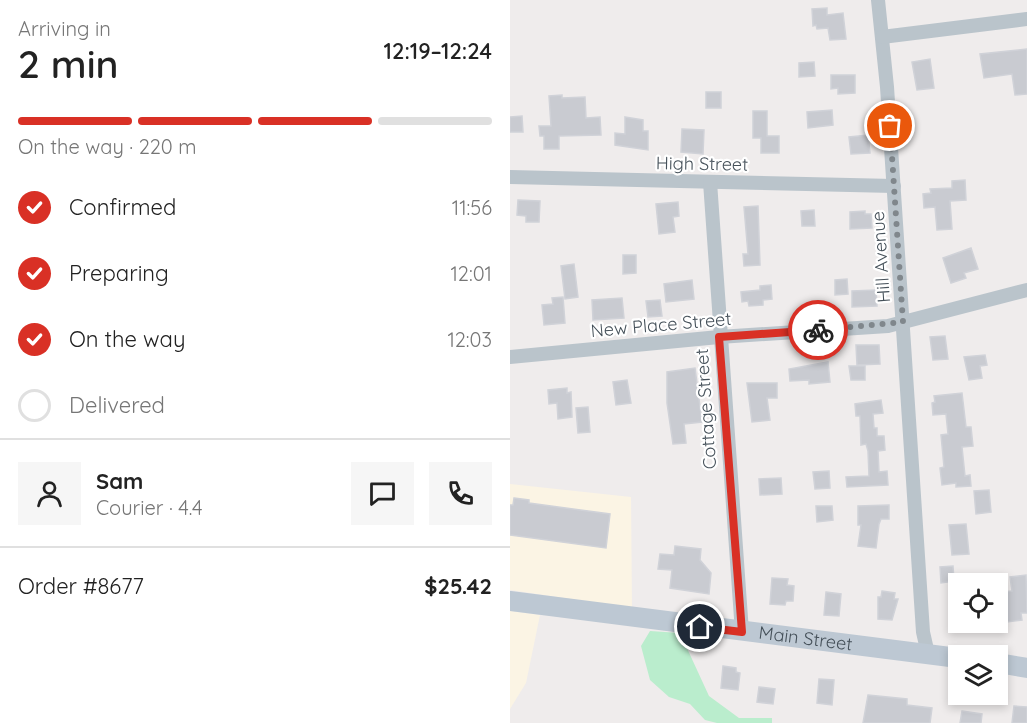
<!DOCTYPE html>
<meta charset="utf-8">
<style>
:root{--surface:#fff;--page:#f6f6f6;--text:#222;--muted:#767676;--line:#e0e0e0;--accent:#d93025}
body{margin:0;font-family:Quicksand,sans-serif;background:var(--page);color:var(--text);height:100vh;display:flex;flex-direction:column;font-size:22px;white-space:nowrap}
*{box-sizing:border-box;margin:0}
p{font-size:20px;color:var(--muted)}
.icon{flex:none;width:33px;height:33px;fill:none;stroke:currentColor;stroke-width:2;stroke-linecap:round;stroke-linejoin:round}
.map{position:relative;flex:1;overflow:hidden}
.side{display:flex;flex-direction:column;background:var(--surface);width:510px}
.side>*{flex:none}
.tools{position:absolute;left:438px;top:573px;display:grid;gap:12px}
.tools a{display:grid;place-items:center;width:60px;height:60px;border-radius:0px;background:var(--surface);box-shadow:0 3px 9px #0003;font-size:30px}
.pin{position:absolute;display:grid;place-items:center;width:51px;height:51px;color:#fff;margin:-26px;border:3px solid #fff;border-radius:50%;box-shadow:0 2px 6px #0007}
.courier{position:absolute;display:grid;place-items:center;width:60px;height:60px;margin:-30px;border:4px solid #d93025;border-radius:50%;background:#fff;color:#222;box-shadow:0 2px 8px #0007}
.headline em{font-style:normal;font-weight:600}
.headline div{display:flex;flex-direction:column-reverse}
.headline{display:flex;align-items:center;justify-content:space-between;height:102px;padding:0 18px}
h1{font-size:39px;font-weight:600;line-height:45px}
.bar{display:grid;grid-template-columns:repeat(4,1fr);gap:9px 6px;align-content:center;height:72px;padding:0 18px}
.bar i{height:8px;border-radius:4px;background:var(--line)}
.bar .on{background:var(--accent)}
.bar p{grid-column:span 4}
.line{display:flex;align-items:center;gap:15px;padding:0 18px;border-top:2px solid var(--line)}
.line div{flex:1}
.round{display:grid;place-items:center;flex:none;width:63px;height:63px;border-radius:0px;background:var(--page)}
ol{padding:0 18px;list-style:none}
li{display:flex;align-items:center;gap:18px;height:66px}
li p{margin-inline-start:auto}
li .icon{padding:6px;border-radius:50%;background:var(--accent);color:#fff;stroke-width:4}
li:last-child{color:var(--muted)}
li i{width:33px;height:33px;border:3px solid var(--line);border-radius:50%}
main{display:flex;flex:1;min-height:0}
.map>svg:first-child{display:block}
.commercial{fill:#fbf4e4}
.green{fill:#baedcd}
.building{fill:#c9cbd1;stroke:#d0d2d8;stroke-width:1.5}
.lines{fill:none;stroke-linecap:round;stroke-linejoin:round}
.minor{stroke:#bac4cb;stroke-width:14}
.secondary{stroke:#bdc8d3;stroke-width:20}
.done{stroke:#80878c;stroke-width:6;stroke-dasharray:0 10.8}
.route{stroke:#d93025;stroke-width:8}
.labels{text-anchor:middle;stroke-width:4.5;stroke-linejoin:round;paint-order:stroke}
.street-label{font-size:18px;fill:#455059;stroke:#fff}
</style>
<main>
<section class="side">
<div class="headline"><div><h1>2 min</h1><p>Arriving in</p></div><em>12:19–12:24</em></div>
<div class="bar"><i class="on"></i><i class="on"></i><i class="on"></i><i></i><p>On the way · 220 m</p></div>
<ol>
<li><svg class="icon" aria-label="check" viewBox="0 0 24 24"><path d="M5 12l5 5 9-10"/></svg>Confirmed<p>11:56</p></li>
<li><svg class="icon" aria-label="check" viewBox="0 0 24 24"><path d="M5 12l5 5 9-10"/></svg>Preparing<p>12:01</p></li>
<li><svg class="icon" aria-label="check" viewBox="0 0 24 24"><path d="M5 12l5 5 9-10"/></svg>On the way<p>12:03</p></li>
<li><i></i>Delivered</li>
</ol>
<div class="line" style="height:108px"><a class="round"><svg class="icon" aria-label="person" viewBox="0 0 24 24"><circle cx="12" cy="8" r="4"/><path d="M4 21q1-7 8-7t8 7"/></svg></a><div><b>Sam</b><p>Courier · 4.4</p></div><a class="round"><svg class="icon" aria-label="chat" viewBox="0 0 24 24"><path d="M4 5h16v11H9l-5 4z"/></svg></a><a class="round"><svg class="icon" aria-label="phone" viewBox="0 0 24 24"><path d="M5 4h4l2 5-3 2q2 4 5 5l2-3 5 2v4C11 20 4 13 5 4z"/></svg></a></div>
<div class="line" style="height:78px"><div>Order #8677</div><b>$25.42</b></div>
</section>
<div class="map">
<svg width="517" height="723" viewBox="0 0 517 723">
<rect width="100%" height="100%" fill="#efecec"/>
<!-- commercial -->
<g class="commercial">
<polygon points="0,484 121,497 122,608 0,590"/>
<polygon points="0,611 30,615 16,683 0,709"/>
</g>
<!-- green -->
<polygon class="green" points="140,631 170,633 199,696 229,718 262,718 262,723 207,723 195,720 180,704 159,697 140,680 131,646"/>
<!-- building -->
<g class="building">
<polygon points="317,8 317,15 333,13 336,39 320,40 318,28 307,29 306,25 303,26 302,9"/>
<polygon points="517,49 517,94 505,95 502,74 474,78 470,54"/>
<polygon points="420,59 424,88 407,90 402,62"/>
<polygon points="304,62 305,76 289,77 289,63"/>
<polygon points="321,75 345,75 345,93 328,94 328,88 321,89"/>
<rect x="196" y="92" width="15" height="16"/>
<polygon points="52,95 52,98 75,97 76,118 90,117 91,135 49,136 49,149 34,149 34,136 30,136 29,126 41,126 39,96"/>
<polygon points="322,110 323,125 298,128 297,112"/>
<polygon points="243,111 257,111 257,136 269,136 269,153 251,153 251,138 243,138"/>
<polygon points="12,116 13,132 0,132 0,117"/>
<polygon points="115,117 133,120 133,131 138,131 138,150 105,145 105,133 115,134"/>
<polygon points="172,129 194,130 193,154 171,152"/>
<polygon points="358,135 360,153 341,154 339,137"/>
<polygon points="455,180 456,200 440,201 442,229 427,230 425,207 414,208 413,194 421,193 420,189 442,188 442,181"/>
<polygon points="8,200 30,201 29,222 16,222 16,216 7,215"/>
<polygon points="168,202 169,216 163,217 165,232 149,234 146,204"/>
<polygon points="248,206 250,265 234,266 233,254 238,254 234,207"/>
<polygon points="304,210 305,226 292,226 291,211"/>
<polygon points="355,211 355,214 361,214 362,228 340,229 340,212"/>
<polygon points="461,248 468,269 454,273 456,278 441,283 433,258"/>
<polygon points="113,255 126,255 126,273 113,274"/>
<polygon points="64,264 68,297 55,299 51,266"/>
<polygon points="337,279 338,294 325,295 325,280"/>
<polygon points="182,280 184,299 156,302 154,284"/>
<polygon points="261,285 262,299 253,300 253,305 239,306 238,301 232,302 231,292 250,290 250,286"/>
<polygon points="366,290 367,306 342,307 342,291"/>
<polygon points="53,297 55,323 34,325 32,305 43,304 42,298"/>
<polygon points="112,298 114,318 83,320 82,300"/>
<polygon points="150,300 152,316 138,317 136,301"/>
<polygon points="435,336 438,359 423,360 420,337"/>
<polygon points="346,345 369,345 370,364 347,365"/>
<polygon points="475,355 477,365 470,366 472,378 459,380 454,357"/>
<polygon points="318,362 320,382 299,384 299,380 280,381 279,369"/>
<polygon points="339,366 355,366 355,380 341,380"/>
<polygon points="185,368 192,422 174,424 176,443 163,444 157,403 157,372"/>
<polygon points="117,380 121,403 106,405 103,382"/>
<polygon points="237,383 267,383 267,398 257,398 260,420 242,422"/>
<polygon points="57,388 57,393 61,392 62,417 48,419 47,403 39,404 38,390"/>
<polygon points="452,393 456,427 461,427 463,446 452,447 455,476 460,475 461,486 446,487 446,483 432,485 430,468 434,467 431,435 438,434 436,414 423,415 422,403 425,402 424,396"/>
<polygon points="371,400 373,413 363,414 364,428 367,428 367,436 374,436 375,450 368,451 369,472 377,471 378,485 337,487 336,477 359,476 358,451 356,444 351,445 350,416 346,416 345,404"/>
<polygon points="78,407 80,432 68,433 66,408"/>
<polygon points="319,471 320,488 305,489 303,472"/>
<polygon points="271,478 272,494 250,495 249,479"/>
<polygon points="479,490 481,512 466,514 464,491"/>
<polygon points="4,498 19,500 19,503 100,514 96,548 0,535 0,505 3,505"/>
<polygon points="379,505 379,519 371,519 369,524 366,548 348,546 351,525 348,525 348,506"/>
<polygon points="306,506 322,506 323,520 307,522"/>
<polygon points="456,524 459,554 442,555 439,525"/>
<polygon points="165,546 191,549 190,560 201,573 199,594 160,588 162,570 148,569 150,554 164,555"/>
<polygon points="443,566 444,581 431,583 430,567"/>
<polygon points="516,575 517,613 511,613 512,620 497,622 492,592 502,591 500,577"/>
<polygon points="262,578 278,579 277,585 284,586 283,601 276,601 275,605 260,604"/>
<polygon points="372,591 385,593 384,599 388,599 382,620 368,619 368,597 371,597"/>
<polygon points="316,592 331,594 329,616 314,615"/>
<polygon points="213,666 226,668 226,672 230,673 228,690 211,688"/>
<polygon points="309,679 324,680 322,705 307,703"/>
<polygon points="249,687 265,689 263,704 247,702"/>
<polygon points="358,695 397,699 397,705 422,708 420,723 353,723"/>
<polygon points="504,706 517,707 517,723 502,723"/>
<polygon points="452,711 472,714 471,723 450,723"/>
</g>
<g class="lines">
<!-- minor -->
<g class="minor">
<polyline points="368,0 377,87 413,632 418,654"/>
<polyline points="372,37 517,19"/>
<polyline points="0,177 384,186"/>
<polyline points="200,182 232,632"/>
<polyline points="0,357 209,337 378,326 517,290"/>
</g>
<!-- secondary -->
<g class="secondary">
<path id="s1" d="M0 601 448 658"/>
<polyline points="488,663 517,668"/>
</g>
</g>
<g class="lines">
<!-- done -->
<polyline class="done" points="308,330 393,322 380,126"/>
<!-- route -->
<polyline class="route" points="190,627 232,632 209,337 308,330"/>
</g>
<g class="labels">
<!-- street labels -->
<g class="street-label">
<text transform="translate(192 164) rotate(1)" y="6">High Street</text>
<text transform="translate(371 257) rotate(-94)" y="6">Hill Avenue</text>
<text transform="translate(151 325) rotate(-5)" y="6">New Place Street</text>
<text transform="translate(196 409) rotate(-94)" y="6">Cottage Street</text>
<text dy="6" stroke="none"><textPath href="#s1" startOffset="298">Main Street</textPath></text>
</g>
</g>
</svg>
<div class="tools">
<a><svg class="icon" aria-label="locate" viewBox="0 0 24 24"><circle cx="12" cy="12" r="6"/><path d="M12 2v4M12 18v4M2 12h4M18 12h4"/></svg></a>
<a><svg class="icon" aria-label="layers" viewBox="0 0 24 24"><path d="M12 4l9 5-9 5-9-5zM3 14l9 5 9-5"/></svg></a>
</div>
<div class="pin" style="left:380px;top:126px;background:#ea580c"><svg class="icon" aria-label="bag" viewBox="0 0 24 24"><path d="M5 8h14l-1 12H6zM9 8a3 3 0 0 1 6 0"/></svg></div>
<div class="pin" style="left:190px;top:627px;background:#1f2937"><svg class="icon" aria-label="home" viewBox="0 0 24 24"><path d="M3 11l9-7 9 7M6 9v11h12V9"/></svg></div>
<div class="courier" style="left:308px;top:330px"><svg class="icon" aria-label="bike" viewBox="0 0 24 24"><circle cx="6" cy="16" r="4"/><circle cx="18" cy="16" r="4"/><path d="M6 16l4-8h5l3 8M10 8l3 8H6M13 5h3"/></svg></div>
</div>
</main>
